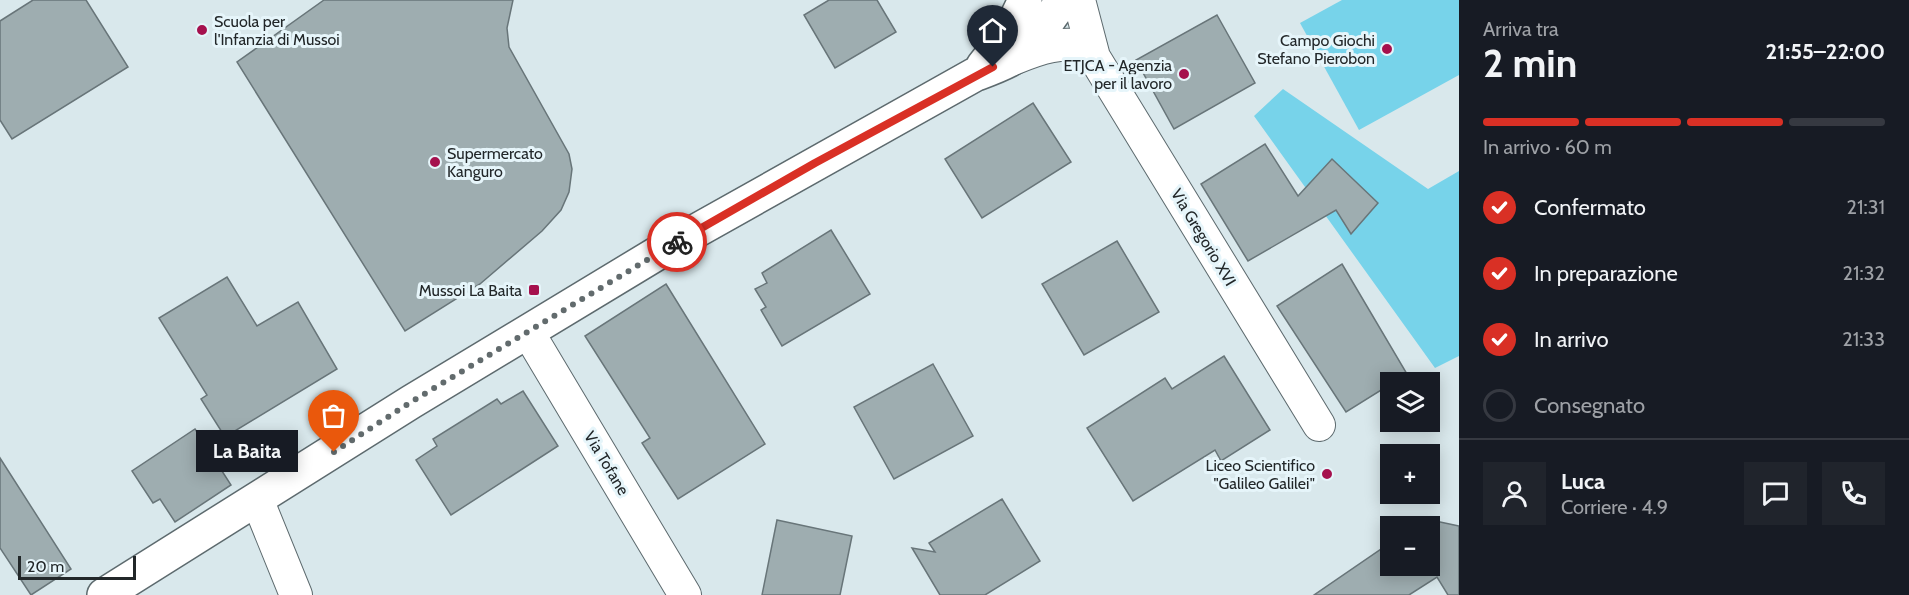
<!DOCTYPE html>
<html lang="it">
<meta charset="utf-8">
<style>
:root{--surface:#171b24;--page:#20242c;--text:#f1f3f6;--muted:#9ea1a6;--line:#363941;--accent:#d93025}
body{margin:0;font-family:Cabin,sans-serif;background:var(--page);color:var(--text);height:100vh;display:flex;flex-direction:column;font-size:22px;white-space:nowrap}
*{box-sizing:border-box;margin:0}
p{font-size:20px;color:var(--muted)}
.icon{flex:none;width:33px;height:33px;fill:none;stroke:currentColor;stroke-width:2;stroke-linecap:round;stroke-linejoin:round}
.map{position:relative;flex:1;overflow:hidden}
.side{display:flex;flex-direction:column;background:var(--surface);width:450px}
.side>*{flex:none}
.buttons{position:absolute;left:1380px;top:372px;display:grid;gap:12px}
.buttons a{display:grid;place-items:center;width:60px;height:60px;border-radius:0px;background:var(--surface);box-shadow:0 3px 15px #0003;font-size:30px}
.scale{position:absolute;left:18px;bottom:15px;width:118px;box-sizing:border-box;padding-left:6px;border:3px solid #222729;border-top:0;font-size:16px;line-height:21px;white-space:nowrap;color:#222729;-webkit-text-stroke:4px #e6f5fa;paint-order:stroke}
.pin{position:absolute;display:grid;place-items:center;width:51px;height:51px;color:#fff;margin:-62px -26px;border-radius:50% 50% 50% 0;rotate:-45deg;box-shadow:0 0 6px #0007}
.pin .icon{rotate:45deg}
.courier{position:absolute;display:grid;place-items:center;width:60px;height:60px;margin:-30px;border:4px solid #d93025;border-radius:50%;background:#fff;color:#222;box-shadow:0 2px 8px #0007}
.bubble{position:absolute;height:42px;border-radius:0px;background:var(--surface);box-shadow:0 3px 15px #0003;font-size:20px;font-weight:800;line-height:42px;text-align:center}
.summary em{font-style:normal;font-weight:800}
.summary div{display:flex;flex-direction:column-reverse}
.summary{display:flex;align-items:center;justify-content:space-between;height:102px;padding:0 24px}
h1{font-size:39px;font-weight:800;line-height:45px}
.bar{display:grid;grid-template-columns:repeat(4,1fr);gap:9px 6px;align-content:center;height:72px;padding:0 24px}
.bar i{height:8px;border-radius:4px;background:var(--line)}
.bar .current{background:var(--accent)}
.bar p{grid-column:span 4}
.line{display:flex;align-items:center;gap:15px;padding:0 24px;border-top:2px solid var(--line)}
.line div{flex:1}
.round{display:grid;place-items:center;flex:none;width:63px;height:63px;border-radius:0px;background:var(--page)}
ol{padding:0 24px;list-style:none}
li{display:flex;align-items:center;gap:18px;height:66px}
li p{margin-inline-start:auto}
li .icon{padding:6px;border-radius:50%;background:var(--accent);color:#fff;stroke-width:4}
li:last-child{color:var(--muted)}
li i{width:33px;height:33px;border:3px solid var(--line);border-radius:50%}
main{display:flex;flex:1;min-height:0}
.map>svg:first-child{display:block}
.green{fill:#77d3ea}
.building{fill:#9eadb0;stroke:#687579;stroke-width:1.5}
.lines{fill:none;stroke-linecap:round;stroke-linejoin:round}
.street-casing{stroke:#5d6a6e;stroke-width:34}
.primary-casing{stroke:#5d6a6e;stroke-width:36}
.street{stroke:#fff;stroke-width:32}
.primary{stroke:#fff;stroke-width:33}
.done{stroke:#626b6d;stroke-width:6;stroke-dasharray:0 10.8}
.route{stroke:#d93025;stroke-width:8}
.poi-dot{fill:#a5104d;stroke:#e6f5fa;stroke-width:2}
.labels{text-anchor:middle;stroke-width:6;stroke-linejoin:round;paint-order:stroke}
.poi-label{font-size:16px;fill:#222729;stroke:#e6f5fa;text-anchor:end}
.street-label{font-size:16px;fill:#222729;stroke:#e6f5fa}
</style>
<main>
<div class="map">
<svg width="1459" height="595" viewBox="0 0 1459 595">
<rect width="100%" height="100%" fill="#d9e8ec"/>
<!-- green -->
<g class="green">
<polygon points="1342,0 1459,0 1459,75 1359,130 1300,23"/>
<polygon points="1283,89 1428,189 1459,171 1459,356 1435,368 1254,116"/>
</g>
<!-- building -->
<g class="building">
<polygon points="33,0 86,0 128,67 12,139 0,120 0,21"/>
<polygon points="324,0 513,0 507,28 509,47 569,154 572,169 569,192 561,210 542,231 480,284 405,331 237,62"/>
<polygon points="829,0 877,0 896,32 835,68 804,15"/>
<polygon points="1217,15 1255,83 1174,129 1136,60"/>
<polygon points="1033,103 1071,162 982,218 945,159"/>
<polygon points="1265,144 1298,196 1332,159 1378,203 1351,234 1336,210 1248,261 1201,184"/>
<polygon points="831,230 870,294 782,346 761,310 766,307 755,289 767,283 762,273"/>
<polygon points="1117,241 1159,312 1084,355 1042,284"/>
<polygon points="1342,264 1407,374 1346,412 1277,306"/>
<polygon points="227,277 257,326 298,302 337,369 225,437 201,399 207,395 159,318"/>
<polygon points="666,284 765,444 678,499 642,443 650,438 585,336"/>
<polygon points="1224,356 1270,430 1221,461 1215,450 1133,501 1087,428 1165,378 1172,389"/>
<polygon points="933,364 973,436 894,479 854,407"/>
<polygon points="523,391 558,446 451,515 416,460 437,446 433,439 497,399 501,404"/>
<polygon points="195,429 231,485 175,522 160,499 153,503 132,471"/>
<polygon points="0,458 71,569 31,595 0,548"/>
<polygon points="1002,499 1040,561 985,595 940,595 912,548 935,552 929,543"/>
<polygon points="1426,519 1459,526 1459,595 1448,595 1437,577 1409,595 1314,595 1390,543 1390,566 1430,566 1430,526 1414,526"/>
<polygon points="777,520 852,536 840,595 762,595"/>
</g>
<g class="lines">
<!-- street casing -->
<g class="street-casing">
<g id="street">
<polyline points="1079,0 1094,57 1319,425"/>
<path d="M1013 59C1040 48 1062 40 1091 48"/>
<polyline points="528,332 685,595"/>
<polyline points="257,499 296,595"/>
</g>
</g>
<!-- primary casing -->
<g class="primary-casing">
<g id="primary">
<polyline points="983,66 1009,33 1025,0"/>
<path d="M104 595 411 402 671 245 974 75C995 67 1019 59 1034 41 1046 27 1051 12 1065 0"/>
</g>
</g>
<!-- street -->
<use href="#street" class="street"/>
<!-- primary -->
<use href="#primary" class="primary"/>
</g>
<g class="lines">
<!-- done -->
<polyline class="done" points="334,452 411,402 677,242"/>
<!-- route -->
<polyline class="route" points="677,242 815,163 993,67"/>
</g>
<!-- markers -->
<g class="poi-dot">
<circle cx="202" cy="30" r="6"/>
<circle cx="1387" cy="49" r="6"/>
<circle cx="1184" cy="74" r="6"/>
<circle cx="435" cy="162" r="6"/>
<rect x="528" y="284" width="12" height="12" rx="3"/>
<circle cx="1327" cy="474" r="6"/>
</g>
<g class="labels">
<!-- poi labels -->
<g class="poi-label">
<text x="214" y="27" text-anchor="start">Scuola per<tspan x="214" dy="18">l'Infanzia di Mussoi</tspan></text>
<text x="1375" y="46">Campo Giochi<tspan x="1375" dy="18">Stefano Pierobon</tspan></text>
<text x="1172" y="71">ETJCA - Agenzia<tspan x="1172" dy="18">per il lavoro</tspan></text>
<text x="447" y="159" text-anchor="start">Supermercato<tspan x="447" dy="18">Kanguro</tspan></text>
<text x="522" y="296">Mussoi La Baita</text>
<text x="1315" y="471">Liceo Scientifico<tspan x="1315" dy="18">"Galileo Galilei"</tspan></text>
</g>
<!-- street labels -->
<g class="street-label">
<text transform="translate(1204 237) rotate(59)" y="6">Via Gregorio XVI</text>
<text transform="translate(607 463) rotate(59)" y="6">Via Tofane</text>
</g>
</g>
</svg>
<div class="buttons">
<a><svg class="icon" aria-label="layers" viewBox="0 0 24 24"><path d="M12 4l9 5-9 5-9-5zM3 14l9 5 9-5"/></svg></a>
<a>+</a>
<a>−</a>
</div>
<div class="scale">20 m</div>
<div class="pin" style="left:334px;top:452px;background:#ea580c"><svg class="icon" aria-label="bag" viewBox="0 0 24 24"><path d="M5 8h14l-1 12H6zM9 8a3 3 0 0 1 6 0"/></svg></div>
<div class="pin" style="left:993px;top:67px;background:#1f2937"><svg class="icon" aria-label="home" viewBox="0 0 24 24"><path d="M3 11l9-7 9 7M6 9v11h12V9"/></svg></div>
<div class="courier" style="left:677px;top:242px"><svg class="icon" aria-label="bike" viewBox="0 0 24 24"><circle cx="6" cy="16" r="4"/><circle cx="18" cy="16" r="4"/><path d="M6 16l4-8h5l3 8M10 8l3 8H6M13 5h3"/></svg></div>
<div class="bubble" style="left:196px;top:430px;width:102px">La Baita</div>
</div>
<section class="side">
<div class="summary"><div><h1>2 min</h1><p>Arriva tra</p></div><em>21:55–22:00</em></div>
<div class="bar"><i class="current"></i><i class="current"></i><i class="current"></i><i></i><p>In arrivo · 60 m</p></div>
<ol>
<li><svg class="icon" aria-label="check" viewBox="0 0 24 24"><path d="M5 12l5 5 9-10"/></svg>Confermato<p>21:31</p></li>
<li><svg class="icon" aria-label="check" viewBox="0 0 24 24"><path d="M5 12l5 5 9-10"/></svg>In preparazione<p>21:32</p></li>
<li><svg class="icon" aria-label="check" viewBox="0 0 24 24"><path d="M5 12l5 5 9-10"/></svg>In arrivo<p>21:33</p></li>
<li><i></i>Consegnato</li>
</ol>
<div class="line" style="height:108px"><a class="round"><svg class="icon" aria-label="person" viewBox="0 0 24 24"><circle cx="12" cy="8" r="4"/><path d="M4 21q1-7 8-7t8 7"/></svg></a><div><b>Luca</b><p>Corriere · 4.9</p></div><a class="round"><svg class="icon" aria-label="chat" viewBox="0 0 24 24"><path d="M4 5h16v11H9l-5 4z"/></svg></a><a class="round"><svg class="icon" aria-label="phone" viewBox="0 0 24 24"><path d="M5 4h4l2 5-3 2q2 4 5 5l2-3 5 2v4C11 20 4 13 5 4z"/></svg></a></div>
</section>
</main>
